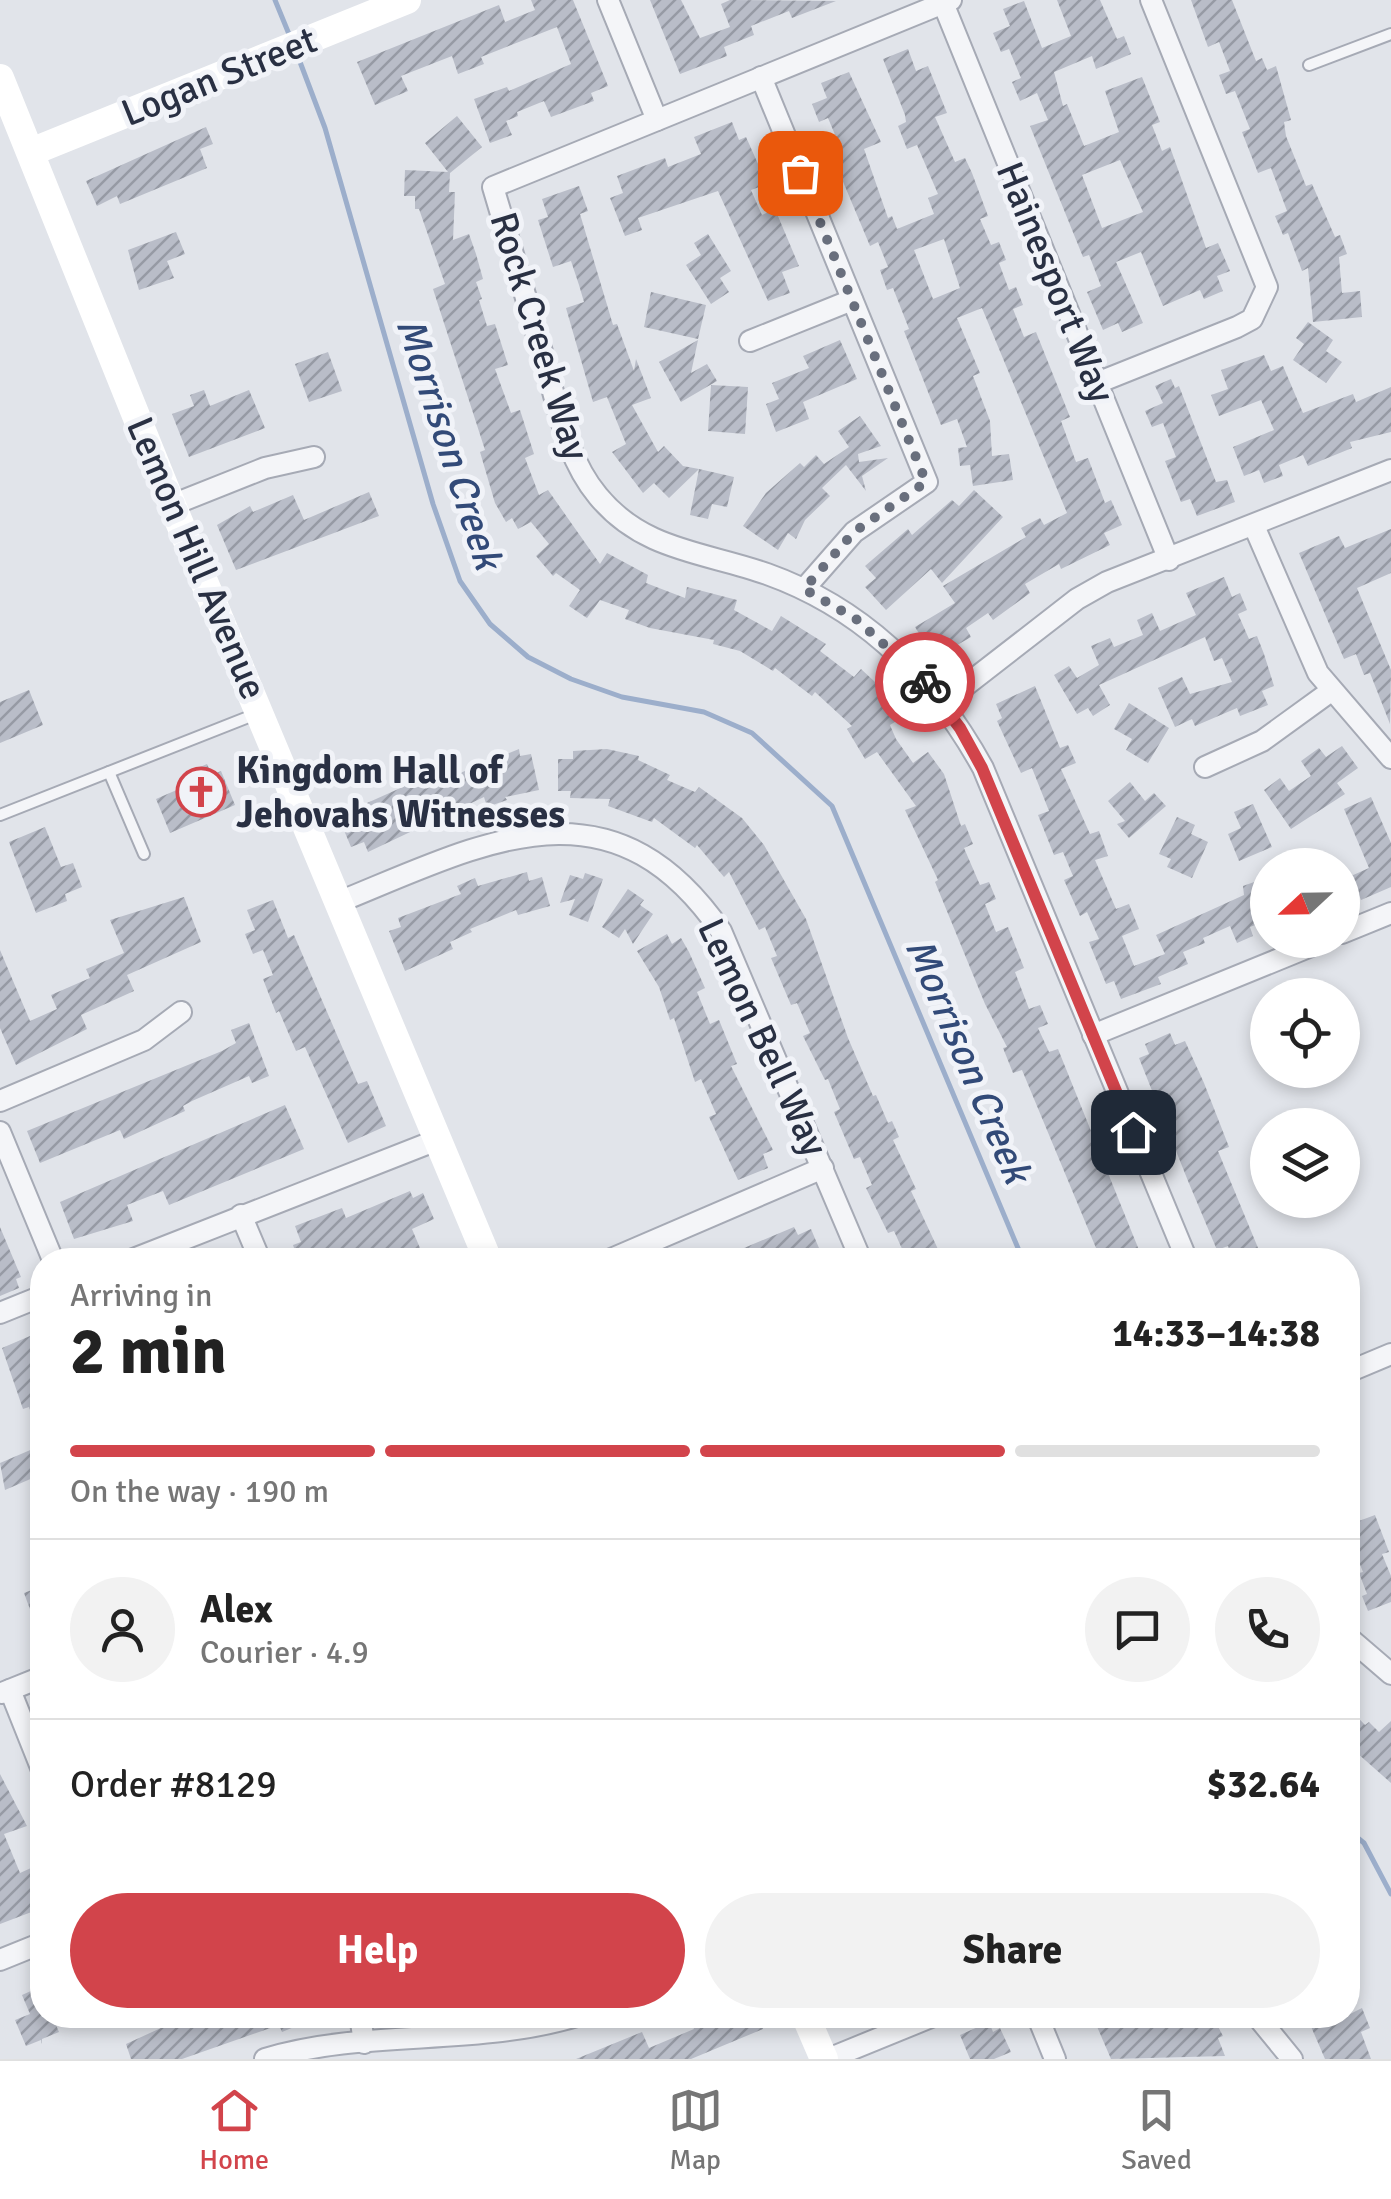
<!DOCTYPE html>
<meta charset="utf-8">
<style>
:root{--surface:#fff;--page:#f2f2f2;--text:#222;--muted:#767676;--line:#e0e0e0;--accent:#d2444b}
body{margin:0;font-family:Signika,sans-serif;background:var(--page);color:var(--text);height:100vh;display:flex;flex-direction:column;font-size:38px;white-space:nowrap}
*{box-sizing:border-box;margin:0}
p{font-size:32px;color:var(--muted)}
.icon{flex:none;width:55px;height:55px;fill:none;stroke:currentColor;stroke-width:2;stroke-linecap:round;stroke-linejoin:round}
.map{position:relative;flex:1;overflow:hidden}
.side{position:absolute;left:30px;top:1248px;width:1330px;height:780px;display:flex;flex-direction:column;background:var(--surface);border-radius:40px;box-shadow:0 5px 15px #0003}
.side>*{flex:none}
.needle{width:65px;rotate:248deg}
.buttons{position:absolute;left:1250px;top:848px;display:grid;gap:20px}
.buttons a{display:grid;place-items:center;width:110px;height:110px;border-radius:50%;background:var(--surface);box-shadow:0 5px 15px #0003;font-size:50px}
.pin{position:absolute;display:grid;place-items:center;width:85px;height:85px;color:#fff;margin:-42px;border-radius:20px;box-shadow:0 5px 15px #0006}
.courier{position:absolute;display:grid;place-items:center;width:100px;height:100px;margin:-50px;border:8px solid #d2444b;border-radius:50%;background:#fff;color:#222;box-shadow:0 2px 12px #0007}
.head em{font-style:normal;font-weight:700}
.head div{display:flex;flex-direction:column-reverse}
.head{display:flex;align-items:center;justify-content:space-between;height:170px;padding:0 40px}
h1{font-size:65px;font-weight:700;line-height:75px}
.bar{display:grid;grid-template-columns:repeat(4,1fr);gap:15px 10px;align-content:center;height:120px;padding:0 40px}
.bar i{height:12px;border-radius:8px;background:var(--line)}
.bar .current{background:var(--accent)}
.bar p{grid-column:span 4}
.line{display:flex;align-items:center;gap:25px;padding:0 40px;border-top:2px solid var(--line)}
.line div{flex:1}
.round{display:grid;place-items:center;flex:none;width:105px;height:105px;border-radius:52px;background:var(--page)}
.primary-button{display:flex;gap:20px;margin-top:auto;padding:20px 40px}
.primary-button a{flex:1;height:115px;border-radius:60px;background:var(--accent);color:#fff;font-size:40px;font-weight:700;line-height:115px;text-align:center}
.primary-button a+a{background:var(--page);color:var(--text)}
.tabs{display:flex;justify-content:space-around;align-items:center;height:140px;border-top:2px solid var(--line);background:var(--surface);font-size:28px;color:var(--muted)}
.tabs a{display:grid;justify-items:center;gap:5px}
.tabs .current{color:var(--accent)}
.map>svg:first-child{display:block}
.lines{fill:none;stroke-linecap:round;stroke-linejoin:round}
.stream{stroke:#9caecb;stroke-width:5}
.building{fill:url(#building-hatch);fill-rule:evenodd}
.lane-casing{stroke:#a6aab5;stroke-width:14}
.street-casing{stroke:#a6aab5;stroke-width:24}
.lane{stroke:#f4f5f8;stroke-width:10}
.street{stroke:#f4f5f8;stroke-width:20}
.secondary{stroke:#fff;stroke-width:28}
.done{stroke:#696f7d;stroke-width:10;stroke-dasharray:0 18}
.route{stroke:#d2444b;stroke-width:12}
.labels{text-anchor:middle;stroke-width:10;stroke-linejoin:round;paint-order:stroke}
.street-label{font-size:38px;fill:#293043;stroke:#f1f3f8}
.poi-label{font-size:38px;font-weight:bold;fill:#293043;stroke:#f1f3f8;text-anchor:start}
.water-label{font-size:40px;font-style:italic;fill:#324a78;stroke:#f1f3f8}
</style>
<div class="map">
<svg width="1391" height="2059" viewBox="0 0 1391 2059">
<defs>
<pattern id="building-hatch" width="6" height="6" patternUnits="userSpaceOnUse" patternTransform="scale(2.5)"><rect width="6" height="6" fill="#b9bdc8"/><path d="M-1 1l2-2M0 6l6-6M5 7l2-2" fill="none" stroke="#969aa4"/></pattern>
</defs>
<rect width="100%" height="100%" fill="#e1e4ea"/>
<g class="lines">
<!-- stream -->
<g class="stream">
<polyline points="275,0 291,39"/>
<polyline points="297,54 325,128 433,504 460,581 490,624 528,657 571,679 622,697 704,712 752,733 832,806 1023,1260"/>
<polyline points="1348,1830 1364,1843 1391,1894"/>
</g>
</g>
<!-- building -->
<g class="building">
<polygon points="531,0 573,0 608,86 591,93 594,101 551,117 544,101 517,112 518,116 506,121 512,135 490,143 474,99 507,87 509,91 571,64 557,27 481,57 484,64 458,74 452,56 401,76 408,91 375,105 357,62 499,5 505,22 535,10"/>
<polygon points="650,0 681,0 700,38 730,27 721,4 730,0 836,1 792,18 789,11 751,26 754,35 724,47 727,56 680,74"/>
<path d="M1057 0H1100L1117 39 1124 36 1131 54 1096 69 1092 56 1054 72 1063 106 1067 104 1084 146 1119 132 1105 91 1142 77 1160 122 1152 125 1162 151 1170 147 1206 248 1218 243 1230 271 1217 276 1223 291 1204 299 1200 290 1163 306 1141 252 1116 262 1143 323 1122 332 1118 323 1103 330 1087 292 1101 286 1089 255 1083 257 1030 126 1048 120 1037 93 1020 101 1012 82 1021 78 1009 49 1001 52 993 33 1010 26 1003 9 1024 1 1042 48 1071 36ZM1120 160 1143 212 1102 228 1082 175Z"/>
<polygon points="1191,0 1232,0 1256,61 1262,58 1267,70 1276,66 1291,120 1284,122 1286,136 1306,186 1312,184 1335,237 1340,235 1347,254 1339,257 1342,293 1360,291 1362,317 1313,322 1308,268 1302,271 1288,233 1283,235 1275,216 1287,211 1271,168 1258,173 1242,132 1250,129 1235,91 1226,94 1219,75 1230,71 1219,42 1208,47"/>
<path d="M908 49 916 71 928 66 947 113 935 117 955 162 965 158 972 173 988 216 980 219 991 245 999 242 1006 260 999 263 1009 290 1016 287 1023 305 1013 309 1024 337 1036 332 1070 417 1061 421 1076 462 1088 458 1105 503 1111 500 1122 525 1104 533 1110 545 1061 569 1059 564 1025 584 1030 593 993 620 988 613 966 628 971 637 952 648 948 640 930 651 915 627 955 603 943 586 1026 537 1021 528 1040 518 1044 525 1067 513 982 308 957 318 980 373 973 376 990 421 992 456 1009 454 1013 480 973 486 970 465 960 466 958 448 967 447 957 419 941 425 904 331 909 329 893 288 887 290 880 270 888 267 878 242 870 246 831 153 841 149 828 118 819 122 812 104 827 98 821 83 849 72 881 142 864 149 888 218 892 216 897 229 934 214 928 198 938 194 917 145 907 149 898 126 906 122 905 115 883 59ZM944 239 960 288 933 299 914 250Z"/>
<polygon points="457,116 482,147 450,173 449,192 455,192 453,240 469,234 476,254 483,279 476,282 482,299 479,300 487,326 495,324 508,365 495,369 511,413 520,410 534,454 525,458 539,495 548,490 600,564 607,553 648,575 646,583 685,598 687,587 737,600 734,610 772,631 781,616 826,644 820,651 854,677 861,669 889,695 903,717 890,725 896,739 913,763 928,752 944,774 961,826 965,824 973,844 964,848 980,885 989,882 996,899 985,904 996,932 1008,927 1024,968 1015,972 1029,1009 1040,1005 1048,1024 1038,1028 1049,1052 1058,1049 1143,1260 1101,1260 1022,1070 1013,1073 1003,1048 1007,1047 985,1004 935,882 938,880 905,810 916,806 877,752 865,759 847,729 852,726 815,692 812,696 775,668 773,671 740,651 713,644 714,640 650,628 625,619 629,610 600,600 587,618 569,606 580,590 556,573 553,576 536,556 549,544 531,522 518,529 512,518 506,522 495,503 480,452 485,450 433,289 445,284 419,209 415,209 415,196 404,196 405,170 448,172 425,143"/>
<polygon points="732,122 739,140 746,137 767,184 751,190 762,215 775,209 799,266 782,272 790,293 768,301 718,191 638,218 642,230 625,236 610,198 623,193 617,176 665,158 668,167 701,154 694,137"/>
<polygon points="206,127 213,144 200,149 207,168 120,204 117,196 97,206 86,181"/>
<polygon points="579,186 588,211 580,214 613,325 617,324 634,371 636,359 651,398 632,405 658,452 664,446 683,466 699,469 669,498 654,483 643,493 612,452 626,444 607,397 593,402 566,308 584,302 579,285 571,261 553,267 538,220 548,217 542,199"/>
<polygon points="176,232 185,254 167,261 174,278 139,290 128,250"/>
<polygon points="708,234 731,271 720,278 729,292 711,304 686,265 701,255 694,243"/>
<polygon points="651,292 706,305 698,339 644,327"/>
<polygon points="1308,322 1333,340 1326,351 1342,362 1326,383 1293,360 1304,344 1296,338"/>
<polygon points="698,340 691,373 707,364 717,381 681,402 659,362"/>
<polygon points="840,340 857,379 803,402 809,419 776,432 766,404 779,399 772,383 809,368 803,356"/>
<polygon points="328,352 342,391 309,402 295,364"/>
<polygon points="1264,355 1271,371 1283,366 1303,413 1353,394 1356,402 1391,387 1391,432 1350,442 1352,448 1308,466 1303,455 1279,465 1283,476 1264,483 1259,470 1244,476 1233,447 1274,430 1261,400 1219,416 1211,395 1228,389 1221,370"/>
<polygon points="1171,379 1175,388 1179,386 1216,482 1227,480 1235,502 1197,516 1190,499 1181,502 1165,461 1176,457 1163,423 1152,427 1145,411 1163,403 1155,386"/>
<polygon points="711,385 748,387 745,434 708,431"/>
<polygon points="204,390 210,406 249,390 265,428 189,457 172,414 194,406 190,395"/>
<polygon points="860,416 881,446 858,454 859,462 888,458 862,476 866,491 846,465 822,488 830,496 805,520 796,539 788,533 778,550 743,526 766,493 800,463 804,467 816,455 824,464 849,447 838,431"/>
<polygon points="699,469 734,477 727,507 712,504 708,519 690,515"/>
<polygon points="974,490 1003,517 942,583 931,569 886,610 865,587 876,578 865,566 908,529 912,535 952,500 959,506"/>
<polygon points="369,492 379,516 236,570 217,525 250,506 253,512 293,495 304,520"/>
<polygon points="1391,529 1391,573 1357,588 1391,670 1390,724 1370,673 1364,675 1356,654 1344,659 1299,553 1339,536 1345,548"/>
<polygon points="1224,577 1232,597 1240,593 1247,610 1238,614 1249,639 1257,636 1264,654 1274,686 1262,691 1268,705 1240,716 1237,708 1195,726 1192,719 1175,727 1158,688 1182,677 1190,694 1232,682 1222,658 1214,661 1205,637 1099,685 1110,705 1093,716 1088,708 1077,714 1054,675 1069,666 1077,678 1099,665 1091,646 1110,638 1114,647 1143,635 1137,620 1152,613 1160,631 1196,615 1186,593"/>
<polygon points="1035,686 1060,748 1068,745 1076,763 1061,769 1090,834 1099,831 1108,856 1095,860 1116,909 1129,904 1139,929 1122,936 1134,966 1165,954 1156,935 1244,895 1243,886 1268,877 1268,920 1250,927 1253,936 1237,943 1230,926 1203,938 1205,943 1183,952 1188,964 1158,977 1161,984 1121,999 1114,981 1106,984 1089,942 1099,939 1087,912 1080,916 1064,880 1073,876 1063,852 1054,855 1038,815 1049,811 1032,768 1021,773 997,721 1002,718 996,704"/>
<polygon points="29,690 43,725 0,743 0,702"/>
<polygon points="1129,703 1169,728 1148,763 1126,750 1132,739 1114,729"/>
<polygon points="1342,746 1358,768 1337,783 1345,794 1291,829 1264,790 1280,778 1289,791 1311,776 1301,761 1319,748 1326,757"/>
<polygon points="519,749 520,756 531,754 539,790 505,797 507,800 487,807 484,797 368,852 364,842 351,847 338,816 434,773 438,782"/>
<polygon points="607,749 639,756 638,760 670,775 667,780 695,792 699,787 742,818 764,845 806,919 848,1038 873,1096 876,1095 888,1123 892,1121 899,1137 893,1140 916,1189 911,1191 943,1260 907,1260 894,1231 888,1233 866,1188 872,1185 860,1157 854,1159 834,1112 840,1109 828,1079 825,1080 803,1036 810,1033 797,1003 791,1005 771,958 777,956 765,927 759,930 729,872 724,877 697,845 695,848 654,818 652,822 608,806 610,799 570,798 571,791 558,791 558,759 573,759 573,751"/>
<polygon points="207,764 212,775 221,771 235,805 170,833 156,799 188,785 184,774"/>
<polygon points="1130,782 1145,801 1154,793 1166,806 1129,838 1117,824 1125,821 1108,801"/>
<polygon points="1371,797 1391,843 1391,887 1361,900 1351,876 1369,868 1344,809"/>
<polygon points="1253,804 1272,847 1239,861 1228,834 1241,828 1234,812"/>
<polygon points="1177,817 1195,825 1191,834 1208,842 1192,878 1167,867 1171,859 1159,854"/>
<polygon points="45,827 61,867 73,863 82,887 65,894 67,901 36,913 9,842"/>
<polygon points="527,872 529,881 542,877 550,906 518,915 516,910 470,929 472,932 450,942 453,949 405,971 389,931 401,927 398,918 461,894 457,886 475,878 478,886"/>
<polygon points="585,873 603,879 588,922 569,915 575,899 560,903 570,875 583,879"/>
<polygon points="628,889 644,900 640,905 653,914 633,944 625,929 619,938 602,927"/>
<polygon points="184,897 201,942 127,975 134,991 81,1015 87,1029 16,1065 0,1028 0,950 30,1021 57,1009 51,995 90,978 86,969 124,953 110,920"/>
<polygon points="273,900 288,938 294,935 358,1084 367,1081 386,1126 348,1143 305,1047 296,1051 279,1011 276,1013 263,979 273,975 263,950 253,954 245,934 255,930 247,910"/>
<polygon points="667,934 672,944 681,938 689,952 705,988 697,992 710,1024 719,1020 737,1064 731,1066 773,1150 763,1154 768,1168 738,1180 709,1117 716,1114 701,1079 695,1082 674,1018 670,1020 659,987 637,951"/>
<polygon points="249,1023 269,1076 252,1083 249,1076 192,1101 183,1106 185,1111 124,1139 120,1130 40,1163 27,1131 222,1051 236,1043 231,1030"/>
<polygon points="1170,1033 1175,1045 1185,1041 1204,1083 1229,1147 1218,1151 1263,1260 1233,1260 1228,1246 1217,1250 1188,1181 1139,1058 1149,1054 1145,1044"/>
<polygon points="285,1105 304,1149 169,1205 163,1191 127,1205 133,1221 74,1239 60,1202"/>
<polygon points="410,1191 413,1198 423,1193 434,1219 412,1229 425,1260 298,1260 293,1245 301,1242 295,1226 342,1208 346,1218"/>
<polygon points="0,1227 21,1277 16,1279 19,1288 0,1296"/>
<polygon points="794,1227 798,1235 811,1229 824,1260 749,1260 744,1248"/>
<polygon points="30,1336 37,1351 42,1348 41,1440 29,1407 23,1409 2,1348"/>
<polygon points="42,1445 42,1474 5,1490 0,1463"/>
<polygon points="1375,1515 1389,1552 1382,1554 1391,1576 1391,1602 1368,1611 1362,1596 1367,1594 1359,1573 1363,1572 1353,1547 1348,1550 1348,1525"/>
<polygon points="42,1586 42,1639 41,1639 24,1593"/>
<polygon points="1348,1707 1365,1725 1369,1722 1379,1732 1391,1721 1391,1783 1348,1745"/>
<polygon points="0,1774 27,1826 4,1834 20,1873 42,1863 42,1908 0,1924"/>
<polygon points="42,1986 42,2015 80,2015 56,2025 59,2032 42,2039 42,2044 41,2040 26,2046 15,2020 30,2014 22,1995"/>
<polygon points="1362,2008 1370,2028 1361,2032 1371,2059 1325,2059 1306,2015 1348,2015"/>
<polygon points="230,2015 323,2015 282,2032 279,2025 182,2059 131,2059 126,2044 187,2016 191,2026"/>
<polygon points="688,2015 757,2015 763,2029 691,2059 576,2059 642,2032 649,2048 694,2029"/>
<polygon points="1092,2015 1212,2015 1223,2036 1218,2038 1225,2056 1111,2059"/>
<polygon points="989,2022 993,2032 1000,2028 1011,2052 994,2059 970,2059 960,2035"/>
</g>
<g class="lines">
<!-- lane casing -->
<g class="lane-casing">
<g id="lane">
<polyline points="1309,65 1391,34"/>
<polyline points="109,772 144,854"/>
<polyline points="0,815 256,714"/>
</g>
</g>
<!-- street casing -->
<g class="street-casing">
<g id="street">
<polyline points="608,0 657,120"/>
<path d="M951 0 493 187C510 245 528 304 545 362 558 408 567 459 598 496 643 551 705 552 767 574 865 609 934 679 983 768L1187 1260"/>
<polyline points="943,3 1169,560"/>
<polyline points="761,77 927,482 854,532 804,589"/>
<polyline points="750,341 852,300"/>
<polyline points="1097,383 1237,327 1252,319 1267,287 1151,0"/>
<polyline points="172,505 265,468 314,457"/>
<polyline points="1254,526 1318,673 1391,758"/>
<polyline points="943,703 1077,599 1107,582 1391,470"/>
<polyline points="1205,767 1262,741 1331,691"/>
<path d="M339 902C482 844 610 771 721 931L861 1260"/>
<polyline points="1342,933 1391,913"/>
<polyline points="1093,1035 1326,940"/>
<polyline points="0,1101 144,1040 181,1012"/>
<polyline points="0,1132 53,1260"/>
<polyline points="241,1215 260,1260"/>
<polyline points="131,1260 437,1140"/>
<polyline points="609,1260 823,1168"/>
<polyline points="0,1313 42,1296"/>
<polyline points="1348,1372 1391,1354"/>
<polyline points="1348,1637 1391,1674"/>
<polyline points="10,1690 42,1770"/>
<polyline points="2,1693 42,1677"/>
<polyline points="0,1960 42,1943"/>
<polyline points="360,2015 364,2043"/>
<polyline points="1037,2015 1055,2059"/>
<polyline points="1256,2015 1292,2059"/>
<path d="M265 2059C367 2028 478 2047 580 2015"/>
<polyline points="828,2059 936,2015"/>
</g>
</g>
<!-- lane -->
<use href="#lane" class="lane"/>
<!-- street -->
<use href="#street" class="street"/>
<!-- secondary -->
<g class="secondary">
<polyline points="0,78 172,505 488,1260"/>
<polyline points="31,152 407,0"/>
<polyline points="805,2015 824,2059"/>
</g>
</g>
<g class="lines">
<!-- done -->
<polyline class="done" points="800,173 926,482 854,532 804,589 856,619 925,682"/>
<!-- route -->
<polyline class="route" points="925,682 960,728 982,768 1133,1132"/>
</g>
<!-- icons -->
<defs>
<g id="church-ring" transform="scale(2.5)"><circle r="9.5" fill="#f1f3f8" stroke="#d2444b" stroke-width="1.5"/><path d="M-1.2-6h2.4v3.5h3.3v2.4h-3.3V6h-2.4V-.1h-3.3v-2.4h3.3Z" fill="#d2444b"/></g>
</defs>
<g fill-rule="evenodd">
<use href="#church-ring" x="201" y="792"/>
</g>
<g class="labels">
<!-- street labels -->
<g class="street-label">
<text transform="translate(219 76) rotate(-22)" y="13">Logan Street</text>
<text transform="translate(1056 282) rotate(68)" y="13">Hainesport Way</text>
<text transform="translate(540 336) rotate(73)" y="13">Rock Creek Way</text>
<text transform="translate(197 558) rotate(67)" y="13">Lemon Hill Avenue</text>
<text transform="translate(763 1037) rotate(65)" y="13">Lemon Bell Way</text>
</g>
<!-- poi labels -->
<g class="poi-label">
<text x="236" y="783">Kingdom Hall of<tspan x="236" dy="44">Jehovahs Witnesses</tspan></text>
</g>
<!-- water labels -->
<g class="water-label">
<text transform="translate(450 443) rotate(72)" y="14">Morrison Creek</text>
<text transform="translate(969 1060) rotate(67)" y="14">Morrison Creek</text>
</g>
</g>
</svg>
<div class="buttons">
<a><svg class="needle" viewBox="-14 -14 28 28"><path d="M0-13l5 13h-10z" fill="#e53935"/><path d="M0 13l5-13h-10z" fill="#767676"/></svg></a>
<a><svg class="icon" aria-label="locate" viewBox="0 0 24 24"><circle cx="12" cy="12" r="6"/><path d="M12 2v4M12 18v4M2 12h4M18 12h4"/></svg></a>
<a><svg class="icon" aria-label="layers" viewBox="0 0 24 24"><path d="M12 4l9 5-9 5-9-5zM3 14l9 5 9-5"/></svg></a>
</div>
<div class="pin" style="left:800px;top:173px;background:#ea580c"><svg class="icon" aria-label="bag" viewBox="0 0 24 24"><path d="M5 8h14l-1 12H6zM9 8a3 3 0 0 1 6 0"/></svg></div>
<div class="pin" style="left:1133px;top:1132px;background:#1f2937"><svg class="icon" aria-label="home" viewBox="0 0 24 24"><path d="M3 11l9-7 9 7M6 9v11h12V9"/></svg></div>
<div class="courier" style="left:925px;top:682px"><svg class="icon" aria-label="bike" viewBox="0 0 24 24"><circle cx="6" cy="16" r="4"/><circle cx="18" cy="16" r="4"/><path d="M6 16l4-8h5l3 8M10 8l3 8H6M13 5h3"/></svg></div>
<section class="side">
<div class="head"><div><h1>2 min</h1><p>Arriving in</p></div><em>14:33–14:38</em></div>
<div class="bar"><i class="current"></i><i class="current"></i><i class="current"></i><i></i><p>On the way · 190 m</p></div>
<div class="line" style="height:180px"><a class="round"><svg class="icon" aria-label="person" viewBox="0 0 24 24"><circle cx="12" cy="8" r="4"/><path d="M4 21q1-7 8-7t8 7"/></svg></a><div><b>Alex</b><p>Courier · 4.9</p></div><a class="round"><svg class="icon" aria-label="chat" viewBox="0 0 24 24"><path d="M4 5h16v11H9l-5 4z"/></svg></a><a class="round"><svg class="icon" aria-label="phone" viewBox="0 0 24 24"><path d="M5 4h4l2 5-3 2q2 4 5 5l2-3 5 2v4C11 20 4 13 5 4z"/></svg></a></div>
<div class="line" style="height:130px"><div>Order #8129</div><b>$32.64</b></div>
<div class="primary-button"><a>Help</a><a>Share</a></div>
</section>
</div>
<nav class="tabs">
<a class="current"><svg class="icon" aria-label="home" viewBox="0 0 24 24"><path d="M3 11l9-7 9 7M6 9v11h12V9"/></svg>Home</a>
<a><svg class="icon" aria-label="map" viewBox="0 0 24 24"><path d="M3 6l6-2 6 2 6-2v14l-6 2-6-2-6 2zM9 4v14M15 6v14"/></svg>Map</a>
<a><svg class="icon" aria-label="saved" viewBox="0 0 24 24"><path d="M7 4h10v16l-5-4-5 4z"/></svg>Saved</a>
</nav>
